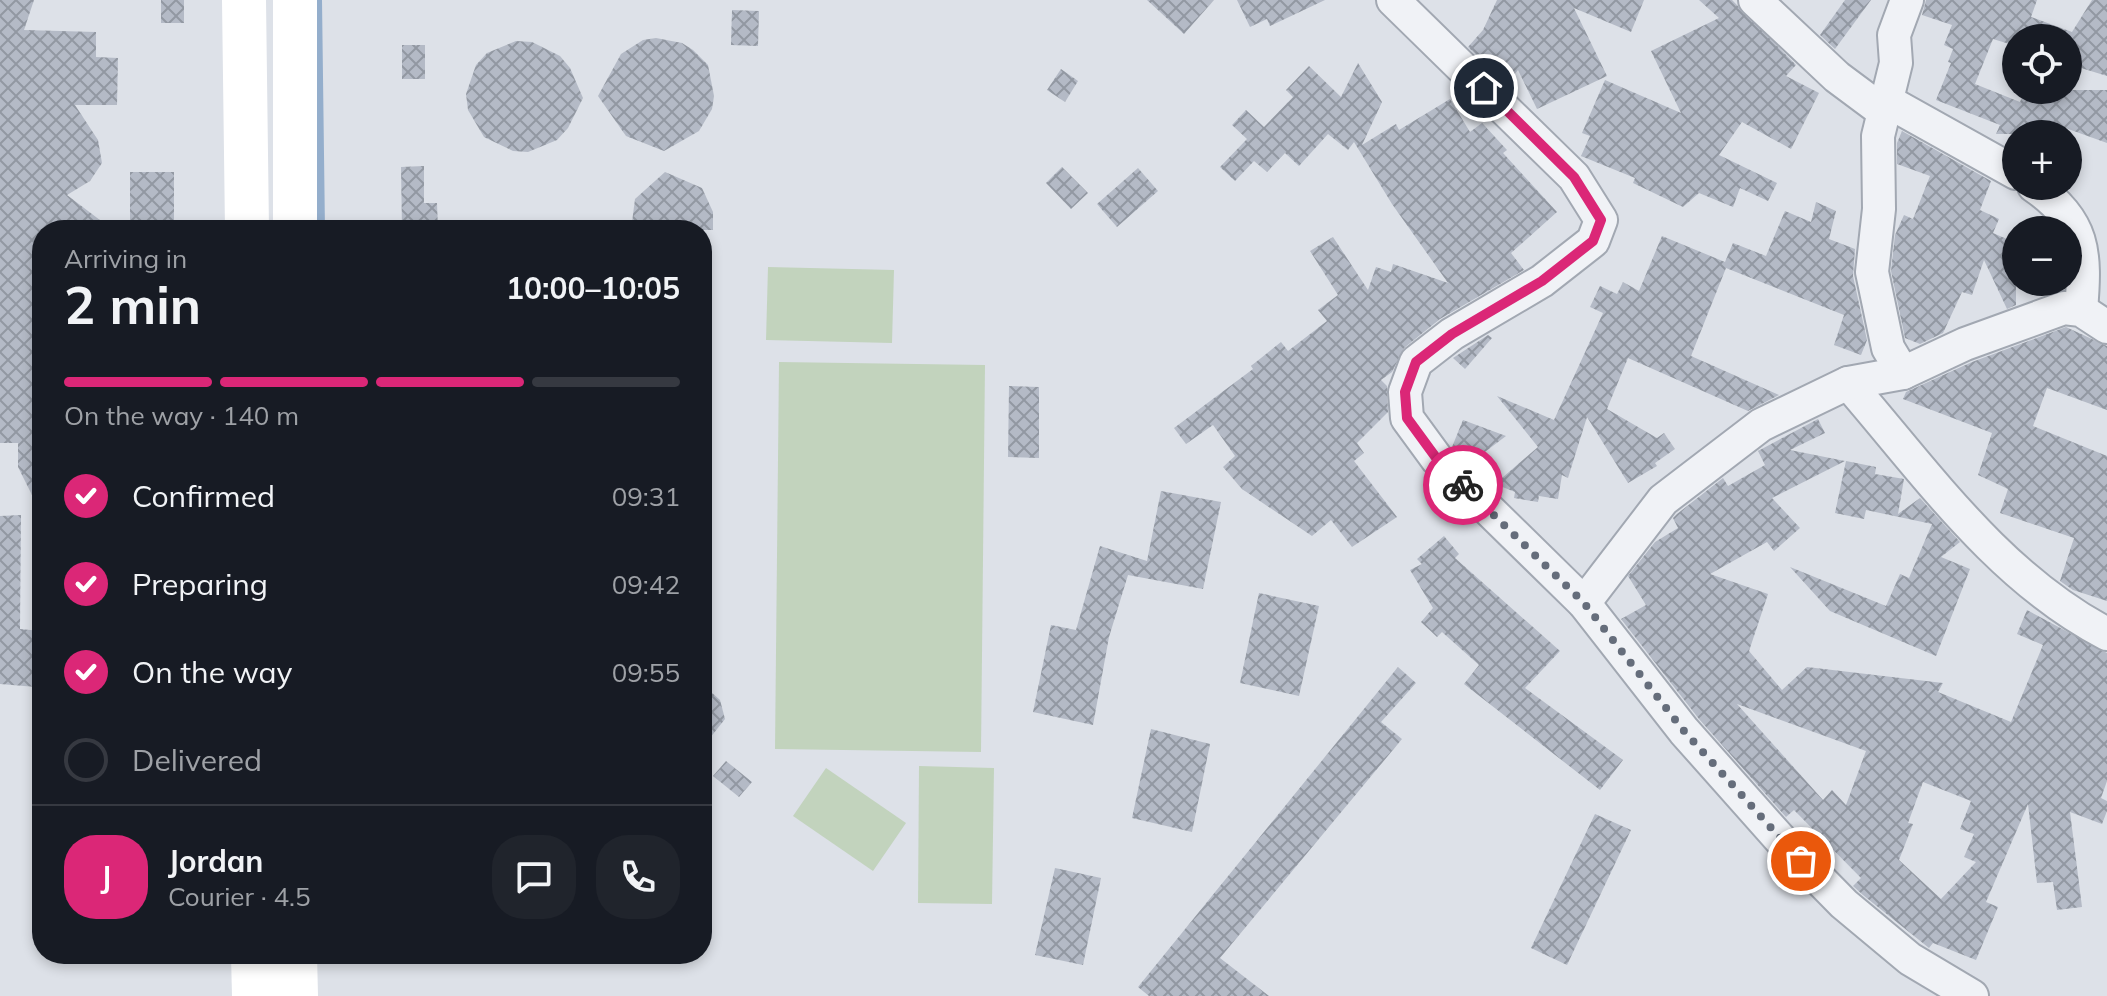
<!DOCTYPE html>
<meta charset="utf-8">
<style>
:root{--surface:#171b24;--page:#20242c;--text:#f1f3f6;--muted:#9ea1a6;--line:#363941;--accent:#db2777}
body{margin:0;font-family:Mulish,sans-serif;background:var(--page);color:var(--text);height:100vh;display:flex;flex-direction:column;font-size:30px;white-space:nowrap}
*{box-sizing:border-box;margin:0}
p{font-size:26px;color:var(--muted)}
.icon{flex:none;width:44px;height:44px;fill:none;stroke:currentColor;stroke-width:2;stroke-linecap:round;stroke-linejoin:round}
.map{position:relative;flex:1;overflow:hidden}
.drawer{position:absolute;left:32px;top:220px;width:680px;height:744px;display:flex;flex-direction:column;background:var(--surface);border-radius:32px;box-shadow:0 4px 12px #0003}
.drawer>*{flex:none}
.fabs{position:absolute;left:2002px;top:24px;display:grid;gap:16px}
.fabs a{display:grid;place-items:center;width:80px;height:80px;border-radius:50%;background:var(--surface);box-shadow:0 4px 12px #0003;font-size:40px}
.pin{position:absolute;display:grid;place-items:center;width:68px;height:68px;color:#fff;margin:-34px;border:4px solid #fff;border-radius:50%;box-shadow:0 2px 8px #0007}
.courier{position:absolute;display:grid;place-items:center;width:80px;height:80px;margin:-40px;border:6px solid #db2777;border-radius:50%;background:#fff;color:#222;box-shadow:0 2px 10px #0007}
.summary em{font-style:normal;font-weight:700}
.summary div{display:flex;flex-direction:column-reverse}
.summary{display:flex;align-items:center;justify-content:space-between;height:136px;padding:0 32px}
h1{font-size:52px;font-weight:700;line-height:60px}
.bar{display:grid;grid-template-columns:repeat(4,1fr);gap:12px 8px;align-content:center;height:96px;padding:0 32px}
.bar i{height:10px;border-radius:6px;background:var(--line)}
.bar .current{background:var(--accent)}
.bar p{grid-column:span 4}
.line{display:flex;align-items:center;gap:20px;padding:0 32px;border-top:2px solid var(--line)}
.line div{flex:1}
.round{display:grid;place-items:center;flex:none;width:84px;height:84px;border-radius:32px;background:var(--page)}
ol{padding:0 32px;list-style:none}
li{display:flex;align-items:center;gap:24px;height:88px}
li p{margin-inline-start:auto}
li .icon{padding:8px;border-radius:50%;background:var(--accent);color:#fff;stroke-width:4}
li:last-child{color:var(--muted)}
li i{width:44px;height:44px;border:4px solid var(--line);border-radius:50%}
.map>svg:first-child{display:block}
.pitch{fill:#c2d3bd}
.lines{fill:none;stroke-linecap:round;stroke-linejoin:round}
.stream{stroke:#94aecc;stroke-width:8}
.building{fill:url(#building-cross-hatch);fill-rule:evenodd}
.minor-casing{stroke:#a2a8b2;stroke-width:36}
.minor{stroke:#f0f2f6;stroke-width:32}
.secondary{stroke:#fff;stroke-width:44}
.done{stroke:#656d7b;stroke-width:8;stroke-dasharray:0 14.4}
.route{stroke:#db2777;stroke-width:10}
</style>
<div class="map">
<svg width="2107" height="996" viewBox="0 0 2107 996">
<defs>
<pattern id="building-cross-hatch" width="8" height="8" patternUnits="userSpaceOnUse" patternTransform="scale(2)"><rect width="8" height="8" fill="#b4bac6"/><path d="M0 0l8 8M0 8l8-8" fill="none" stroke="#9298a2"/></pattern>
</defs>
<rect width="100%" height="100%" fill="#dde1e8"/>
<!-- pitch -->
<g class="pitch">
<polygon points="768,267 894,270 892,343 766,340"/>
<polygon points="779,362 985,365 981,752 775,749"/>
<polygon points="919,766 994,768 992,904 918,903"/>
<polygon points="826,768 906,823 873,871 793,816"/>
</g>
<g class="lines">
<!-- stream -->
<polyline class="stream" points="318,0 321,230"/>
</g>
<!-- building -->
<g class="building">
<polygon points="0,0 34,0 24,30 96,32 96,57 118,58 117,105 75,105 98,140 102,163 90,181 67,195 113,230 42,230 42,515 18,467 18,443 0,443"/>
<rect x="161" y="0" width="23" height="23"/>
<polygon points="1147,0 1214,0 1184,34"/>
<polygon points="1237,0 1325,0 1270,26 1267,19 1250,27"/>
<polygon points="1497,0 1644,0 1631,32 1574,8 1607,76 1537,109 1518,70 1506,84 1468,47 1483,30"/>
<polygon points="1699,0 1732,0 1796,65 1786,76 1819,93 1791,149 1742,122 1719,155 1777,183 1768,201 1740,188 1733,207 1699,193 1683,207 1633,183 1635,178 1581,156 1590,136 1582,133 1605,80 1681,113 1651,51 1719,18"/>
<polygon points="1845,0 1871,0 1835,49 1820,35"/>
<polygon points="1926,0 2037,0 2031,17 2072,32 2092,0 2107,0 2107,76 2068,64 2069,38 2016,38 2016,46 1993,39 1975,84 2020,102 2025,90 2107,90 2107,143 2057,125 2054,134 1996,134 2000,125 1936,100 1951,63 1948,62 1953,49 1944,45 1952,25 1922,15"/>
<polygon points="732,10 759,11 758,46 731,45"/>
<polygon points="656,38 682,43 693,50 708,65 714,96 712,109 699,131 664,151 626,136 598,96 621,54 643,40"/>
<polygon points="516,41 532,42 560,56 570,68 583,98 568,128 557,140 528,152 513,151 484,137 468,110 466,94 476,65 487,53"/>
<rect x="402" y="45" width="23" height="34"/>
<polygon points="1358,63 1382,102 1362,145 1396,124 1399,130 1450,99 1470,132 1482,123 1507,150 1503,153 1557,212 1511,253 1524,270 1440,319 1404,348 1392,372 1381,380 1387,386 1388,412 1357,443 1364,453 1354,461 1397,517 1352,547 1331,520 1312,536 1242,489 1223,467 1235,456 1213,425 1186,444 1174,428 1253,369 1251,366 1281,342 1288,351 1327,321 1318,310 1338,295 1310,251 1333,237 1368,290 1376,267 1391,272 1393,264 1448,283 1392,204 1354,142 1348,150 1328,134 1299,166 1285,153 1267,172 1254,161 1235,181 1220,167 1247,139 1232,125 1246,110 1264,127 1293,97 1286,90 1309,66 1341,97"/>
<polygon points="1061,69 1078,81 1065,102 1047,90"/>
<polygon points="1902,131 1991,181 1980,210 1999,219 1993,233 2016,243 2016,305 2007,309 1984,260 1972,295 1962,292 1943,333 1920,344 1905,338 1891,271 1895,235 1904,215 1913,219 1930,176 1897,164 1897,143"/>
<polygon points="424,166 424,203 437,203 438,230 402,230 401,167"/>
<polygon points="1062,167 1088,193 1071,209 1046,183"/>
<polygon points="1138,168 1158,191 1117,227 1097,204"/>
<rect x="130" y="172" width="44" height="58"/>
<polygon points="665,172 702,188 713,212 713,230 631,230 635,199"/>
<polygon points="1816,202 1836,211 1829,239 1855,249 1853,276 1867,340 1861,355 1834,345 1844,315 1726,268 1691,356 1779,395 1748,411 1628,358 1607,409 1657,438 1664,433 1675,449 1655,463 1657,466 1628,483 1587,417 1568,478 1562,475 1558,499 1539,496 1538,502 1514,498 1515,492 1495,484 1538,447 1497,396 1554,420 1603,313 1590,307 1600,286 1617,294 1623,282 1639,291 1662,236 1725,262 1733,243 1766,256 1785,211 1811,222"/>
<polygon points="2066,327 2107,346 2107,410 2047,388 2033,426 2107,456 2107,601 2073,590 2060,581 2074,538 2000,513 2008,489 1978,475 1992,433 1903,399 1906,392 1972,362"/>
<polygon points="1488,335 1492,338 1465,369 1453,358"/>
<polygon points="1009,386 1039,387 1039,458 1008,457"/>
<path d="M1818 419 1825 433 1790 450 1845 461 1772 498 1800 528 1774 551 1767 542 1710 574 1768 594 1749 651 1782 690 1807 667 1943 683 1938 692 2011 722 2043 645 2017 634 2027 610 2107 653V781L2101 798 2107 801V811L2102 824 2070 812 2082 907 2057 910 2053 882 2037 883 2028 804 1986 902 1998 907 1976 960 1933 943 1929 948 1863 895 1853 886 1861 878 1794 810 1786 817 1699 719 1621 619 1646 605 1628 576 1655 542 1678 528 1673 518 1677 514 1723 478 1728 486 1765 465 1758 451ZM1737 704 1866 751 1846 805 1832 790 1823 800ZM1923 782 1971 801 1960 829 1974 834 1964 857 1976 862 1941 899 1899 860 1913 824 1908 823Z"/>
<polygon points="1463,420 1506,436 1469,464 1452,447"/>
<polygon points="1846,461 1876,467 1875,474 1904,479 1898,514 1920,498 1960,542 1941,557 1970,569 1936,656 1830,611 1790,567 1886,606 1900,574 1909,578 1932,524 1866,510 1864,519 1835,513"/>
<polygon points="1161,491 1221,502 1203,589 1128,575 1109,637 1093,725 1033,712 1051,625 1076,630 1100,546 1147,561"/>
<polygon points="21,515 20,629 41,631 36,687 0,684 0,516"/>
<polygon points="1444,536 1459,554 1455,558 1560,651 1525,688 1623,760 1600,790 1464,684 1479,665 1442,632 1437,637 1421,622 1433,608 1410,570 1422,564 1417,559"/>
<polygon points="1259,593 1319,606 1299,696 1240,683"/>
<polygon points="1398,667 1416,683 1381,722 1402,739 1220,958 1269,996 1149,996 1138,987"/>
<polygon points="702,684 720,700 725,719 702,748"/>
<polygon points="1151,729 1210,744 1192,832 1132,818"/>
<polygon points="726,761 752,782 739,797 713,776"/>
<polygon points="1595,814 1631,830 1567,965 1531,948"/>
<polygon points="1055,868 1101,878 1083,965 1035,955"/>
</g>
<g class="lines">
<!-- minor casing -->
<g class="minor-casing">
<g id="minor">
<polyline points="1393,0 1574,177 1601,220 1593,241 1542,281 1452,334 1416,362 1405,392 1407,418 1437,459 1584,603 1684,731 1780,839 1844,904 1910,959 1972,996"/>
<polyline points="1755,0 1837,77 1884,112"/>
<polyline points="1887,101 2016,173"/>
<path d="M2034 186C2085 221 2086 253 2081 310"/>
<polyline points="1903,373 1888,348 1872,272 1879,209 1878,136 1896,63 1894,35 1907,0"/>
<path d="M1848 383C1926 473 1999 578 2107 634"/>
<polyline points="1584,603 1663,500 1761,425 1848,383 1903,373 1965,344 2064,308 2081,310 2107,327"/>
</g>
</g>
<!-- minor -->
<use href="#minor" class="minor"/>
<!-- secondary -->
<g class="secondary">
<polyline points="244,0 247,230"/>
<polyline points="295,230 295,0"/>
<polyline points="253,954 254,996"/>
<polyline points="295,954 296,996"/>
</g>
</g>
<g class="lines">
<!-- done -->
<polyline class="done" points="1463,485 1584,603 1684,731 1801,861"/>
<!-- route -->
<polyline class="route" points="1463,485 1437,459 1407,418 1405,392 1416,362 1452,334 1542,281 1593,241 1601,220 1574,177 1484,88"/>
</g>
</svg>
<div class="fabs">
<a><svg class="icon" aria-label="locate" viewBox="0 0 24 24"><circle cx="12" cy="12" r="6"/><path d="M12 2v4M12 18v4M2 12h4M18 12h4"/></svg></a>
<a>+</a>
<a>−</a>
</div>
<div class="pin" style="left:1801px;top:861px;background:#ea580c"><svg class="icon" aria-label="bag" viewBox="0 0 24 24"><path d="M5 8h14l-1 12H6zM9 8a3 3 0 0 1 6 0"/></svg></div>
<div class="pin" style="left:1484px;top:88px;background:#1f2937"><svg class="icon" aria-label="home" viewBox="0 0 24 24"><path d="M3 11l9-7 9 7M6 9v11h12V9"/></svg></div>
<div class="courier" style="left:1463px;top:485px"><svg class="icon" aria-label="bike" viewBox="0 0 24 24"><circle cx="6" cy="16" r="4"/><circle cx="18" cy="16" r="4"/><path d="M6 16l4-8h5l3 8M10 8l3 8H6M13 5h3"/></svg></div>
<section class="drawer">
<div class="summary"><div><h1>2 min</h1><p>Arriving in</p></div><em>10:00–10:05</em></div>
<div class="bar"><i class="current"></i><i class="current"></i><i class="current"></i><i></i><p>On the way · 140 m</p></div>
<ol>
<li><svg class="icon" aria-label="check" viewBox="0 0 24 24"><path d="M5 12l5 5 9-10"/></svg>Confirmed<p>09:31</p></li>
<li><svg class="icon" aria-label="check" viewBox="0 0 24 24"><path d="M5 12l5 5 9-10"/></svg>Preparing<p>09:42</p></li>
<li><svg class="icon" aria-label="check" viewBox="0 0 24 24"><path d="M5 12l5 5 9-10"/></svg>On the way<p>09:55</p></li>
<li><i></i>Delivered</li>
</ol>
<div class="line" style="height:144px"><b class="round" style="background:var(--accent);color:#fff">J</b><div><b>Jordan</b><p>Courier · 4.5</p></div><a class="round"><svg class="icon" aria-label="chat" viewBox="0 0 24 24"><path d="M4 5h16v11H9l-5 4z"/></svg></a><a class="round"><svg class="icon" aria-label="phone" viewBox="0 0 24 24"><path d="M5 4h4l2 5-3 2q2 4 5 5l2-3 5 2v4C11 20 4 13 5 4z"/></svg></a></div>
</section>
</div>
